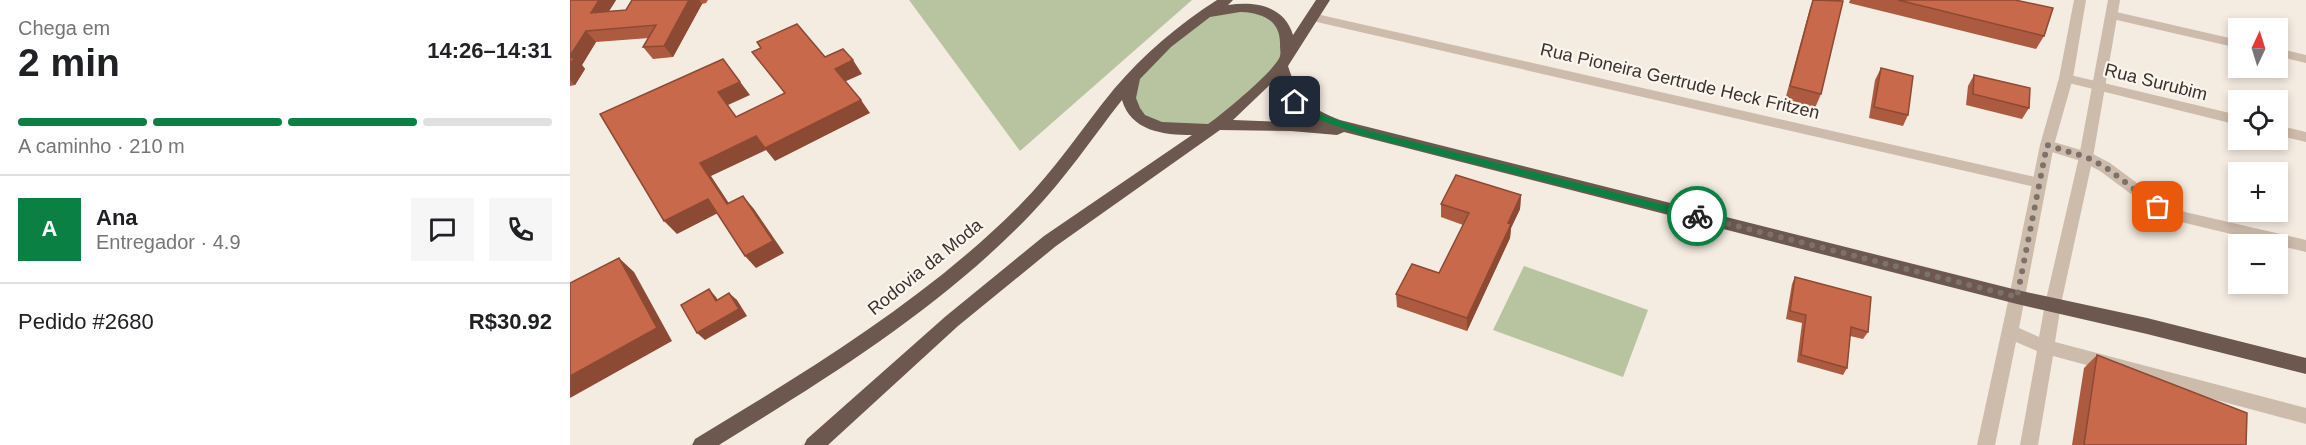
<!DOCTYPE html>
<html lang="pt">
<meta charset="utf-8">
<style>
:root{--surface:#fff;--page:#f6f6f6;--text:#202124;--muted:#757577;--line:#e0e0e0;--accent:#0b8043}
body{margin:0;font-family:Helvetica,sans-serif;background:var(--page);color:var(--text);height:100vh;display:flex;flex-direction:column;font-size:22px;white-space:nowrap}
*{box-sizing:border-box;margin:0}
p{font-size:20px;color:var(--muted)}
.icon{flex:none;width:33px;height:33px;fill:none;stroke:currentColor;stroke-width:2;stroke-linecap:round;stroke-linejoin:round}
.map{position:relative;flex:1;overflow:hidden}
.side{display:flex;flex-direction:column;background:var(--surface);width:570px}
.side>*{flex:none}
.needle{width:39px;rotate:4deg}
.tools{position:absolute;left:1658px;top:18px;display:grid;gap:12px}
.tools a{display:grid;place-items:center;width:60px;height:60px;border-radius:0px;background:var(--surface);box-shadow:0 3px 9px #0003;font-size:30px}
.pin{position:absolute;display:grid;place-items:center;width:51px;height:51px;color:#fff;margin:-26px;border-radius:12px;box-shadow:0 3px 9px #0006}
.courier{position:absolute;display:grid;place-items:center;width:60px;height:60px;margin:-30px;border:4px solid #0b8043;border-radius:50%;background:#fff;color:#222;box-shadow:0 2px 8px #0007}
.summary em{font-style:normal;font-weight:700}
.summary div{display:flex;flex-direction:column-reverse}
.summary{display:flex;align-items:center;justify-content:space-between;height:102px;padding:0 18px}
h1{font-size:39px;font-weight:700;line-height:45px}
.bar{display:grid;grid-template-columns:repeat(4,1fr);gap:9px 6px;align-content:center;height:72px;padding:0 18px}
.bar i{height:8px;border-radius:4px;background:var(--line)}
.bar .on{background:var(--accent)}
.bar p{grid-column:span 4}
.line{display:flex;align-items:center;gap:15px;padding:0 18px;border-top:2px solid var(--line)}
.line div{flex:1}
.round{display:grid;place-items:center;flex:none;width:63px;height:63px;border-radius:0px;background:var(--page)}
main{display:flex;flex:1;min-height:0}
.map>svg:first-child{display:block}
.green{fill:#b8c4a0}
.lines{fill:none;stroke-linecap:round;stroke-linejoin:round}
.minor{fill:#cdbbac;fill-rule:evenodd}
.tertiary{fill:#cdbbac;fill-rule:evenodd}
.trunk{fill:#6c584f;fill-rule:evenodd}
.wall{fill:#ac5a40}
.shaded-wall{fill:#8c4a34}
.building{fill:#c8694b;stroke:#8c4a34;stroke-width:1.5}
.route{fill:#0b8043}
.done{stroke:#7c716b;stroke-width:6;stroke-dasharray:0 10.8}
.labels{text-anchor:middle;stroke-width:4.5;stroke-linejoin:round;paint-order:stroke}
.street-label{font-size:18px;fill:#3b302b;stroke:#fbf5ee}
</style>
<main>
<section class="side">
<div class="summary"><div><h1>2 min</h1><p>Chega em</p></div><em>14:26–14:31</em></div>
<div class="bar"><i class="on"></i><i class="on"></i><i class="on"></i><i></i><p>A caminho · 210 m</p></div>
<div class="line" style="height:108px"><b class="round" style="background:var(--accent);color:#fff">A</b><div><b>Ana</b><p>Entregador · 4.9</p></div><a class="round"><svg class="icon" aria-label="chat" viewBox="0 0 24 24"><path d="M4 5h16v11H9l-5 4z"/></svg></a><a class="round"><svg class="icon" aria-label="phone" viewBox="0 0 24 24"><path d="M5 4h4l2 5-3 2q2 4 5 5l2-3 5 2v4C11 20 4 13 5 4z"/></svg></a></div>
<div class="line" style="height:78px"><div>Pedido #2680</div><b>R$30.92</b></div>
</section>
<div class="map">
<svg width="1736" height="445" viewBox="0 0 1736 445">
<rect width="100%" height="100%" fill="#f4ebe1"/>
<!-- green -->
<g class="green">
<polygon points="339,0 622,0 450,151"/>
<polygon points="652,10 705,15 717,55 647,125 594,128 563,109 564,76 627,18"/>
<polygon points="954,266 1078,310 1053,377 923,330"/>
</g>
<g class="lines">
<!-- minor -->
<g class="minor">
<polygon points="1542,11 1668,40 1668,48 1538,18 1536,15"/>
<polygon points="742,13 1469,178 1474,179 1476,183 1474,187 1469,188 738,20 736,17"/>
<polygon points="1707,48 1736,55 1736,63 1707,56"/>
<polygon points="1496,74 1668,115 1668,125 1491,81 1489,78"/>
<polygon points="1707,125 1736,132 1736,142 1707,135"/>
<polygon points="1477,140 1521,153 1540,163 1594,203 1615,212 1736,240 1736,252 1607,221 1584,211 1530,171 1511,161 1472,149 1470,145"/>
<polygon points="1447,290 1453,292 1455,297 1449,328 1469,337 1475,304 1477,299 1483,297 1489,299 1491,304 1485,342 1736,408 1736,424 1483,356 1468,445 1450,445 1467,351 1446,342 1425,445 1407,445 1439,297 1441,292"/>
</g>
<!-- tertiary -->
<g class="tertiary">
<polygon points="1504,0 1516,0 1503,78 1484,145 1455,297 1453,302 1447,304 1441,302 1439,297 1470,145 1489,78"/>
<polygon points="1538,0 1550,0 1523,157 1491,304 1489,309 1483,311 1477,309 1475,304 1509,157"/>
</g>
<!-- trunk -->
<path class="trunk" d="M647 0H663L658 5C686 1 714 6 723 35L746 0H760L718 66C728 98 739 108 770 120L1447 290 1577 318 1736 358V374L1577 334 1447 304 774 132 767 135 721 131 650 130 486 246 388 326 258 445H234L237 439 376 316 474 236 622 135C593 135 561 131 552 100 522 138 495 179 461 214 371 308 259 377 149 445H122L125 439C239 370 355 300 449 206 485 170 512 128 544 89 574 54 608 25 647 0ZM670 12C693 13 711 20 710 46 710 49 711 53 710 56 707 69 651 115 638 124L592 122 575 115 570 108 566 98 570 79 601 47 640 17ZM707 78C714 100 728 114 748 123L663 120Z"/>
</g>
<!-- wall -->
<g class="wall">
<polygon points="0,0 46,0 39,11 56,10 62,0 138,0 136,3 132,4 103,57 83,59 73,47 79,38 26,42 12,65 15,69 5,85 0,86"/>
<polygon points="1243,0 1271,0 1251,94 1245,108 1215,100 1240,8"/>
<polygon points="1280,0 1445,0 1474,36 1466,49 1279,3"/>
<polygon points="1311,68 1338,115 1333,126 1299,118 1305,80"/>
<polygon points="1404,75 1459,108 1452,119 1396,105 1398,86"/>
<polygon points="951,195 950,209 941,228 940,238 897,331 827,307 826,294 869,273 893,225 871,217 871,204"/>
<polygon points="1225,277 1298,332 1293,339 1280,336 1277,368 1273,375 1227,362 1232,323 1216,319 1222,284"/>
<polygon points="1527,355 1676,445 1502,445 1514,368"/>
</g>
<!-- shaded-wall -->
<g class="shaded-wall">
<polygon points="29,0 46,0 31,24 21,13"/>
<polygon points="119,0 129,0 132,4 103,57 94,46"/>
<polygon points="16,31 26,42 12,65 15,69 5,85 0,80 0,56"/>
<polygon points="153,59 180,95 158,105 177,130 148,92"/>
<polygon points="283,60 292,74 274,82 265,69"/>
<polygon points="291,100 300,113 205,161 196,150 141,176 168,217 157,204 130,163 186,136"/>
<polygon points="951,195 950,209 941,228 940,238 897,331 897,318 938,223"/>
<polygon points="173,196 184,209 214,253 186,268 175,256"/>
<polygon points="138,199 150,212 107,234 94,221"/>
<polygon points="49,258 64,272 102,341 0,398 0,376"/>
<polygon points="139,289 146,297 153,308 146,301"/>
<polygon points="159,293 167,300 177,316 135,340 127,333"/>
</g>
<!-- building -->
<g class="building">
<polygon points="0,0 29,0 21,13 56,10 62,0 119,0 94,46 73,47 86,25 16,31 0,56"/>
<polygon points="1243,0 1273,1 1251,94 1220,86"/>
<polygon points="1328,0 1445,0 1483,8 1474,36"/>
<polygon points="227,24 255,57 273,49 283,60 265,69 291,100 195,148 186,136 130,163 157,204 173,196 203,241 175,256 138,199 94,221 30,114 153,59 170,82 148,92 166,117 215,93 182,52 191,48 187,42"/>
<polygon points="5,57 0,64 0,58"/>
<polygon points="1311,68 1343,76 1338,115 1304,107"/>
<polygon points="1404,75 1460,88 1459,108 1403,94"/>
<polygon points="886,175 951,195 938,223 941,224 897,318 826,294 842,264 869,273 899,213 871,204"/>
<polygon points="49,258 87,328 0,376 0,283"/>
<polygon points="1225,277 1301,297 1298,332 1281,327 1277,368 1231,355 1236,315 1220,311"/>
<polygon points="139,289 146,301 159,293 169,309 127,333 111,305"/>
<polygon points="1527,355 1677,413 1676,445 1514,445"/>
</g>
<!-- route -->
<polygon class="route" points="722,100 728,100 744,112 796,130 1127,213 1132,216 1127,220 795,136 738,116 722,104"/>
<g class="lines">
<!-- done -->
<polyline class="done" points="1127,216 1447,297 1477,145 1516,157 1535,167 1588,207"/>
</g>
<g class="labels">
<!-- street labels -->
<g class="street-label">
<text transform="translate(1110 81) rotate(13)" y="6">Rua Pioneira Gertrude Heck Fritzen</text>
<text transform="translate(1586 82) rotate(14)" y="6">Rua Surubim</text>
<text transform="translate(355 267) rotate(-39)" y="6">Rodovia da Moda</text>
</g>
</g>
</svg>
<div class="tools">
<a><svg class="needle" viewBox="-14 -14 28 28"><path d="M0-13l5 13h-10z" fill="#e53935"/><path d="M0 13l5-13h-10z" fill="#757577"/></svg></a>
<a><svg class="icon" aria-label="locate" viewBox="0 0 24 24"><circle cx="12" cy="12" r="6"/><path d="M12 2v4M12 18v4M2 12h4M18 12h4"/></svg></a>
<a>+</a>
<a>−</a>
</div>
<div class="pin" style="left:1588px;top:207px;background:#ea580c"><svg class="icon" aria-label="bag" viewBox="0 0 24 24"><path d="M5 8h14l-1 12H6zM9 8a3 3 0 0 1 6 0"/></svg></div>
<div class="pin" style="left:725px;top:102px;background:#1f2937"><svg class="icon" aria-label="home" viewBox="0 0 24 24"><path d="M3 11l9-7 9 7M6 9v11h12V9"/></svg></div>
<div class="courier" style="left:1127px;top:216px"><svg class="icon" aria-label="bike" viewBox="0 0 24 24"><circle cx="6" cy="16" r="4"/><circle cx="18" cy="16" r="4"/><path d="M6 16l4-8h5l3 8M10 8l3 8H6M13 5h3"/></svg></div>
</div>
</main>
